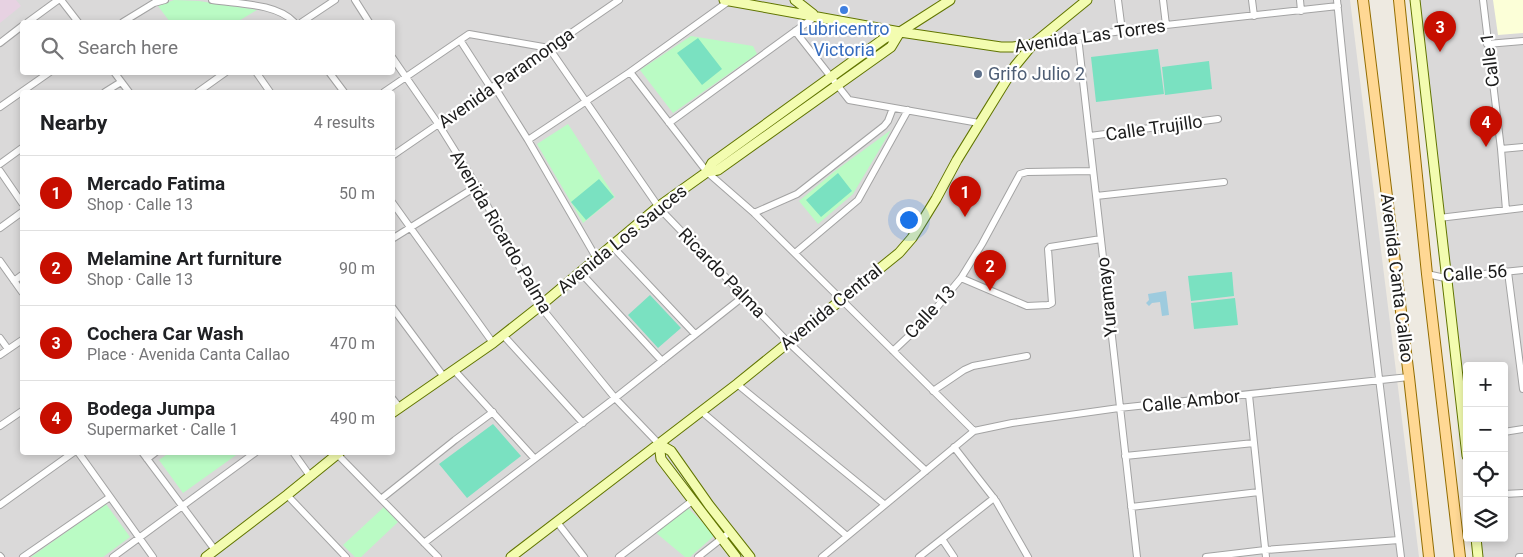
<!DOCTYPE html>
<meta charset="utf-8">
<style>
:root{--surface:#fff;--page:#f2f2f2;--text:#202124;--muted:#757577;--line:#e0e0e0;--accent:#c70e00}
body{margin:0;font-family:Roboto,sans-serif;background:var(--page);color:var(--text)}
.controls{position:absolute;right:15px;bottom:15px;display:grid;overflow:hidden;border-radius:5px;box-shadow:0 2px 8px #0003}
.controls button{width:45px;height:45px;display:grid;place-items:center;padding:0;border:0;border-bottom:1px solid var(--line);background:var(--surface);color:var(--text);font:25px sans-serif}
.you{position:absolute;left:908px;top:219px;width:18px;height:18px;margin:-12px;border:4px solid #fff;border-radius:50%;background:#1a73e8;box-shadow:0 0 0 8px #1a73e833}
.badge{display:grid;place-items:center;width:32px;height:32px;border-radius:50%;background:var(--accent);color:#fff;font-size:16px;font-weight:700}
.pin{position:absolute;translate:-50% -41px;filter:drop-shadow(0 1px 2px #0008)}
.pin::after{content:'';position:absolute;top:26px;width:18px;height:15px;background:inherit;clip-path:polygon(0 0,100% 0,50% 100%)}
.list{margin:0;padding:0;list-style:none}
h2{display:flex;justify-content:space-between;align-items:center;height:65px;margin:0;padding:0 20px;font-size:21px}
h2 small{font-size:16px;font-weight:400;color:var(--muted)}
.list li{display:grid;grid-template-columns:32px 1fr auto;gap:15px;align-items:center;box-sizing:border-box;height:75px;padding:0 20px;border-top:1px solid var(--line)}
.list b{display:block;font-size:19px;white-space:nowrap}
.list p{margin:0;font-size:16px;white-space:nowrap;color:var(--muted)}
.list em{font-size:16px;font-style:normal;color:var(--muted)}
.icon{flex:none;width:28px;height:28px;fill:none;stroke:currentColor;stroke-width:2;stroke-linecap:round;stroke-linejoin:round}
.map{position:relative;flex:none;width:1523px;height:557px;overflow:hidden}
.search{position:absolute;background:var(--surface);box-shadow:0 2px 8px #0003;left:20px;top:20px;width:375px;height:55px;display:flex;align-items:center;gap:12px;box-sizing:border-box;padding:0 18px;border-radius:5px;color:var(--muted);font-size:19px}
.panel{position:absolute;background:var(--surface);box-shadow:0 2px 8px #0003;left:20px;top:90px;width:375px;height:365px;border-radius:5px}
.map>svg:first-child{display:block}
.residential{fill:#dad9d9;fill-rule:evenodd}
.industrial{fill:#e7d2e2}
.education{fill:#fcffd8}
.park{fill:#bafbc4}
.pitch{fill:#7ae1c1}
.water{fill:#9ecbde}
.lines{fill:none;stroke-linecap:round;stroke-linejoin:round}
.street-casing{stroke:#a3a3a3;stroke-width:8}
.secondary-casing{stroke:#617500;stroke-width:11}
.primary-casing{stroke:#936d00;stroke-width:12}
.street{stroke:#fff;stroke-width:6}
.secondary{stroke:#f3fcb0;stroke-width:9}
.primary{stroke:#ffd894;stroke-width:10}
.shop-dot{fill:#3f7fe0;stroke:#fff;stroke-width:2}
.service-dot{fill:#5c6f8a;stroke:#fff;stroke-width:2}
.labels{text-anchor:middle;stroke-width:4.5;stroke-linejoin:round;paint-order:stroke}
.shop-label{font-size:18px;fill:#366cbe;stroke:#fff}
.street-label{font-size:18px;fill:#1c1c1c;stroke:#fff}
.service-label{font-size:18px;fill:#4e5e75;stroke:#fff;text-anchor:start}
</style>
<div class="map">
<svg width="1523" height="557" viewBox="0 0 1523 557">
<rect width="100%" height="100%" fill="#eeeae1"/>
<path class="residential" d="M0,0H1350L1419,557H0ZM22,22H392V72H22ZM22,92H392V452H22Z
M1410,0H1523V557H1475L1472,538H1504V366H1467V490Z"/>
<path class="industrial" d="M0,0H16L21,6L0,23Z"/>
<path class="education" d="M1493,0H1523V33L1498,35Z"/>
<path class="park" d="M174,0L199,1L257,10L237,22H170L158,6Z
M691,36L753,46L757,54L673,113L640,70Z
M568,124L615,197L583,223L537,144Z
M891,130L853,194L818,224L799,201L835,171Z
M170,452H239V453L183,493L159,460Z
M106,504L130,537L103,557H31Z
M384,507L398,522L361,557H355L343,545Z
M688,508L715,535L690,557H685L655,532Z"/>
<path class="pitch" d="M698,38L722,69L702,85L677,53Z
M1158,49L1164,94L1096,102L1091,57Z
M1209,61L1212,89L1165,95L1162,67Z
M838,173L852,191L821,217L806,200Z
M599,179L614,197L586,220L571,202Z
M1232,272L1234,296L1191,301L1188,276Z
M650,295L681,328L658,348L628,315Z
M1235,298L1238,325L1194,329L1191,303Z
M493,424L521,456L467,498L439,464Z"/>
<path class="water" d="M1166,291L1169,315L1162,316L1160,302L1152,303L1149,306L1146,303L1149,300L1148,294Z"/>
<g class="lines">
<g class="street-casing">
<path id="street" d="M61,0L78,22
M212,0C237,4 276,3 294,22
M355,0L369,22
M1118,0L1122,31
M1163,0L1166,25
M1252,0L1254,16
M1300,0L1301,11
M1337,0C1355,186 1378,372 1401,557
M1483,0L1501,149L1506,210
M28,22L58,0
M123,22L154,3L165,0
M302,22L335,0
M795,31L849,100L979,123
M1078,37L1137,557
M460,40L491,88
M0,43L22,26
M1034,43L1166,25L1338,6
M1487,44L1523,41
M392,57L439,125L477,186L540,306L615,398L659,444
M114,72L129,92
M256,72L270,92
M329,72L344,92
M630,72L707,172L754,213L974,431
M494,86L528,140L597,259
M105,92L121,82
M198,92L226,72
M384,92L469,34L549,48L660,209L788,342L926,471
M0,107L50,72
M669,123L816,16
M1090,136L1218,119
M528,140L630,72L729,1
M1501,149L1523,147
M392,156L619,0
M0,164L22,148
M0,171L22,203
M1096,196L1224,182
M392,202L493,343
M754,213L797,194L884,126L888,121L893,108
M1439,218L1523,208
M0,228L22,212
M392,239L477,186
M612,246L695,334
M795,253L858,200L908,110
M0,261L22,292
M1508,272L1523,389
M581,273L662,361
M1427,274L1445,278L1523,270
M961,278L1027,306L1048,305L1052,303L1048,249L1050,247L1101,239
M14,281L22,275
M392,307L444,377
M503,335L583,423
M0,338L8,349
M893,351L928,318L961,278L982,244L1020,174L1027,172L1093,171
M0,355L22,340
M454,370L534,458
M737,384L884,504
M933,391L964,370L973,366L1027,356
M1249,395L1266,557
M392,398L400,408
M701,411L847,536
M0,426L22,411
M1504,432L1523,429
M954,447L996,501L1028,557
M78,452L153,557
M142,452L215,550
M293,452L310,476
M337,454L438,557
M1125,456L1254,443
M147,459L156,452
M1504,494L1523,493
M287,495L346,557
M381,499L455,440L493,412
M0,505L74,452
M1131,507L1259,492
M557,522L584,557
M942,539L954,557
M424,543L615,398L744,296
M0,556L1,557
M23,557L110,497
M113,557L256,452
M619,557L692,501
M698,557L730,532
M822,557L974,431L1012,423L1119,408L1409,377
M919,557L994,498
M1206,557L1265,550L1399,540
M1519,557H1523"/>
</g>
<g class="secondary-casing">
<path id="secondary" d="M724,0L900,32L1001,47H1013L1033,44
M795,0L813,14
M1415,0L1467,456
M707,172L718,170L891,47L900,32
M392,413L493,343L540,306L658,207L707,172L712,163L885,38L900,32L950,0
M659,444L671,451L709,505L750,557
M659,444L661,459L736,557
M1476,538L1478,557
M206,557L287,495L340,452
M511,557L737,384L899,253L912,238L936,199L957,160L1015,66L1033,44L1087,0"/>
</g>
<g class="primary-casing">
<path id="primary" d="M1363,0L1409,377L1429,557
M1399,0L1427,274L1460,557"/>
</g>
<use href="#street" class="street"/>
<use href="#secondary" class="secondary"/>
<use href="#primary" class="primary"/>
</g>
<circle class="shop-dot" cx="844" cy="10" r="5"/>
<circle class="service-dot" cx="978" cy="74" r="5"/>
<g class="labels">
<g class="shop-label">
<text x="844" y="35">Lubricentro<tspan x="844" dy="21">Victoria</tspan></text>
</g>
<g class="street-label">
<text transform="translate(1090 36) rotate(-8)" y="6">Avenida Las Torres</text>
<text transform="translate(1490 60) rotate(-97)" y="6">Calle 1</text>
<text transform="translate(506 78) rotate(-35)" y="6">Avenida Paramonga</text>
<text transform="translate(1154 128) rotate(-8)" y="6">Calle Trujillo</text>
<text transform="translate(501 232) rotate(60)" y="6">Avenida Ricardo Palma</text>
<text transform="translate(622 239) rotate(-39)" y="6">Avenida Los Sauces</text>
<text transform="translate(722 273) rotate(46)" y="6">Ricardo Palma</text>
<text transform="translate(1475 273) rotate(-4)" y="6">Calle 56</text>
<text transform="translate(1397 278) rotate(83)" y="6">Avenida Canta Callao</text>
<text transform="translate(1107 297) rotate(-96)" y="6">Yuramayo</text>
<text transform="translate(831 307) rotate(-39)" y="6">Avenida Central</text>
<text transform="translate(930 312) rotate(-47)" y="6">Calle 13</text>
<text transform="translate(1191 401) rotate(-6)" y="6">Calle Ambor</text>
</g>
<g class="service-label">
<text x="988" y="80">Grifo Julio 2</text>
</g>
</g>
</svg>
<div class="controls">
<button>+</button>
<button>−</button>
<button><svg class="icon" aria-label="locate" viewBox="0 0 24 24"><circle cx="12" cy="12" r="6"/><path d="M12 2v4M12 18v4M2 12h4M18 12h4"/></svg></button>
<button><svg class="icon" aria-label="layers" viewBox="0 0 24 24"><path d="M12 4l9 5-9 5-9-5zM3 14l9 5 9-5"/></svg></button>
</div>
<div class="you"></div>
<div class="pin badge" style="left:965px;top:217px">1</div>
<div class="pin badge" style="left:990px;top:291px">2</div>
<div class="pin badge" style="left:1440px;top:52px">3</div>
<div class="pin badge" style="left:1486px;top:147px">4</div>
<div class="search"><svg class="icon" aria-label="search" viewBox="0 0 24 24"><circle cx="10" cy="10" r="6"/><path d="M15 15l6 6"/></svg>Search here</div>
<section class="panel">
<h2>Nearby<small>4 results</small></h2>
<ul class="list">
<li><span class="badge">1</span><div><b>Mercado Fatima</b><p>Shop · Calle 13</p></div><em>50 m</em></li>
<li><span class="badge">2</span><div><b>Melamine Art furniture</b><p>Shop · Calle 13</p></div><em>90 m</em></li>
<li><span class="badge">3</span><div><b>Cochera Car Wash</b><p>Place · Avenida Canta Callao</p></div><em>470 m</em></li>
<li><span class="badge">4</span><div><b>Bodega Jumpa</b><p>Supermarket · Calle 1</p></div><em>490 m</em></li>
</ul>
</section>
</div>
